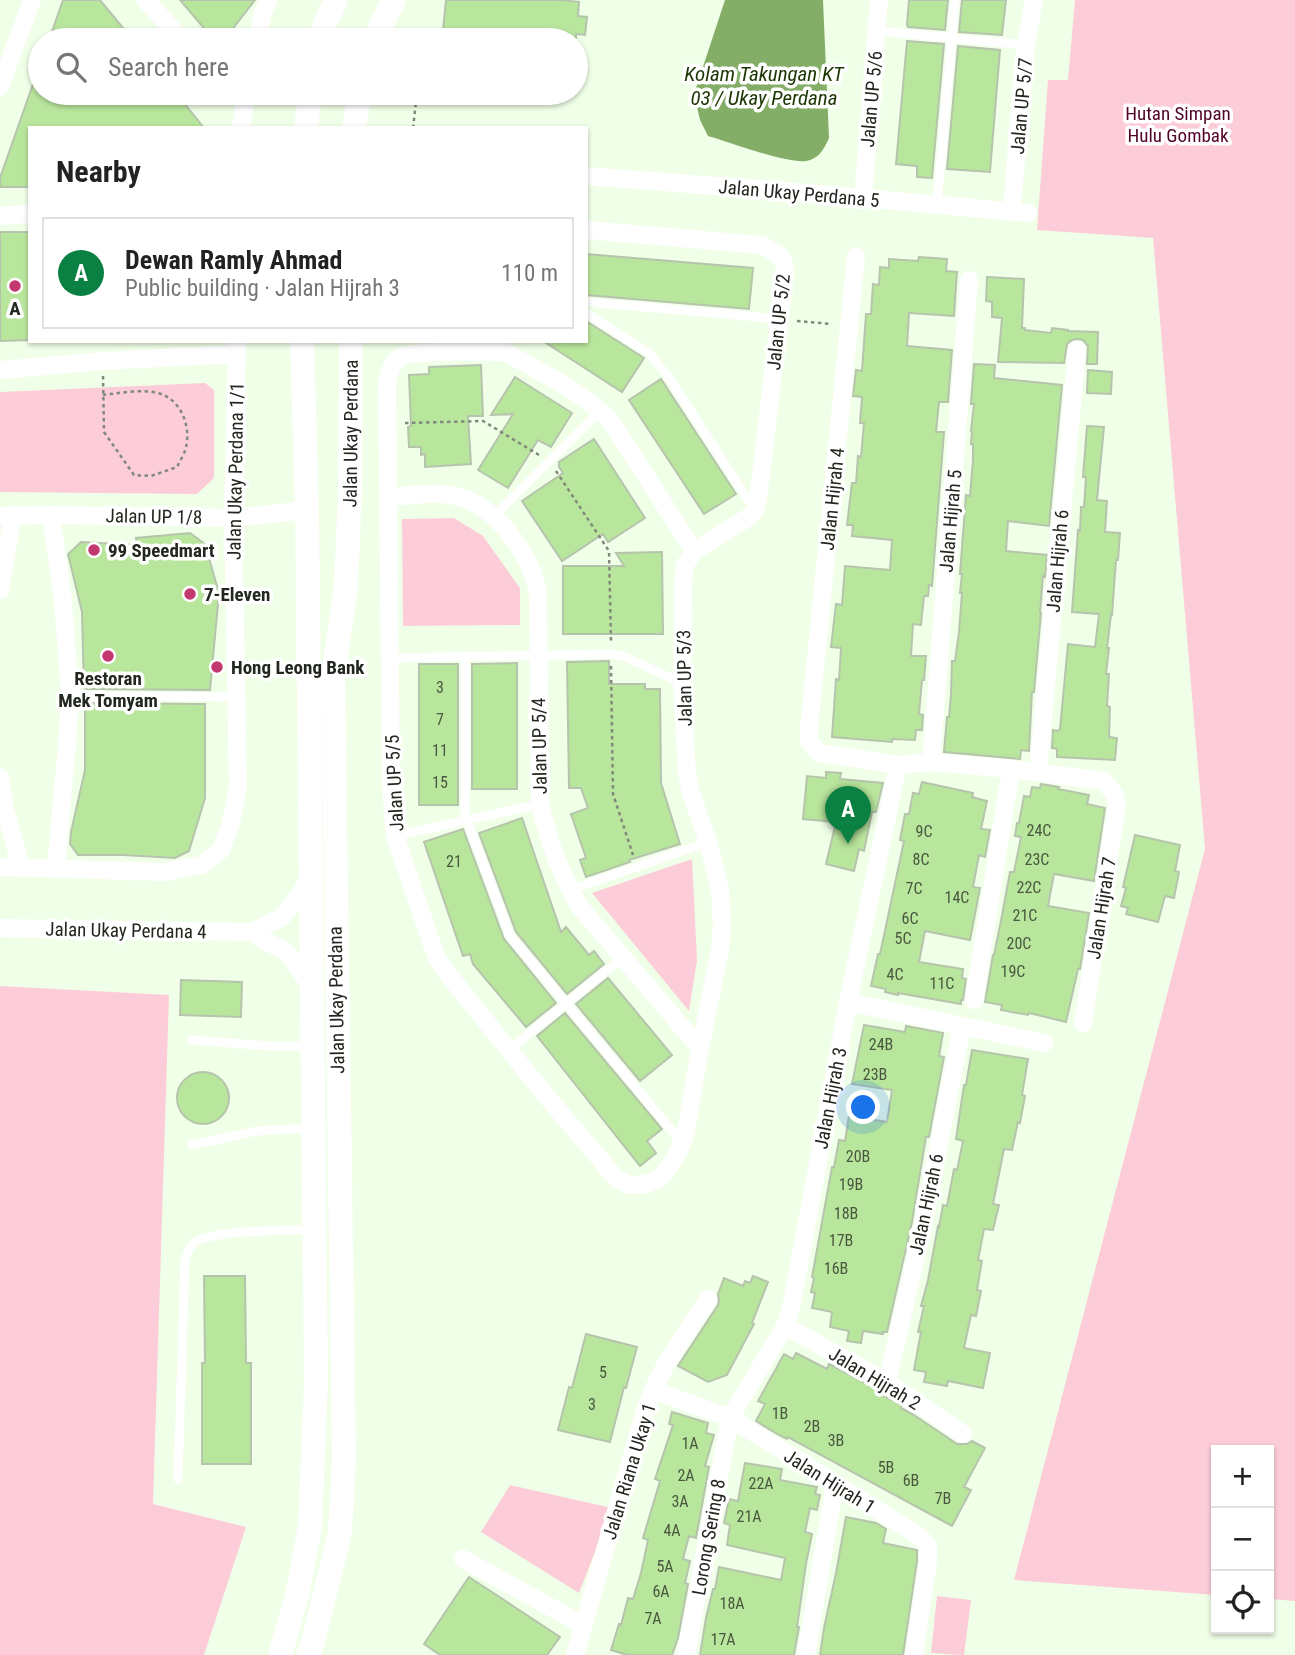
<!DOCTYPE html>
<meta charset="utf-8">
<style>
:root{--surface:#fff;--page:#f6f6f6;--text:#222;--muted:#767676;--line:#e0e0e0;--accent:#0b8043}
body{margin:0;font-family:"Roboto Condensed",sans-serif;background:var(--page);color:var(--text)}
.controls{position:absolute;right:21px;bottom:21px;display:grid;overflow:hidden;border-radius:0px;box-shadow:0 2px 5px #0004}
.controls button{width:63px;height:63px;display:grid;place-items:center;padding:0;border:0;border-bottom:2px solid var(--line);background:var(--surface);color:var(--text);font:35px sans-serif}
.you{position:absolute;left:864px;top:1108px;width:24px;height:24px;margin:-18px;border:5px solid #fff;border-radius:50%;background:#1a73e8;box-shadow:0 0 0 10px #1a73e833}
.badge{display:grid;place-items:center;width:46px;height:46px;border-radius:50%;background:var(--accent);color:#fff;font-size:23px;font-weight:700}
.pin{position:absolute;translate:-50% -58px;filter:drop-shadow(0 2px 4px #0008)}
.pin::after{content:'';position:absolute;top:37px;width:24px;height:21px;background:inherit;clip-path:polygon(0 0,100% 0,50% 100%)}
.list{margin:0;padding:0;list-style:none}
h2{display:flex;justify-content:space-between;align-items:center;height:91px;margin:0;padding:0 28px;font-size:30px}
h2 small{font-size:23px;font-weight:400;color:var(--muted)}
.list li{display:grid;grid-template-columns:46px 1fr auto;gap:21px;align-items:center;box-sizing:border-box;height:112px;margin:0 14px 14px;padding:0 14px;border:2px solid var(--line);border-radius:0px}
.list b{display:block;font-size:26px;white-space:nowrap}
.list p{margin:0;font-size:23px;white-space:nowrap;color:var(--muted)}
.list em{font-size:23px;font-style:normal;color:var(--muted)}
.icon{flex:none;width:38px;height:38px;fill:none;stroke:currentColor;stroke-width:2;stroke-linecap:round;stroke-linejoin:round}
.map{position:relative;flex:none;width:1295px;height:1655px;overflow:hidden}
.search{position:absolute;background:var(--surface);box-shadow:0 2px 5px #0004;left:28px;top:28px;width:560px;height:77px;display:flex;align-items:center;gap:18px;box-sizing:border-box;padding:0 24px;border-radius:38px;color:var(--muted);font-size:26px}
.panel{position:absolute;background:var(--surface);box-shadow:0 2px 5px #0004;left:28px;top:126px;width:560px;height:217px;border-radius:0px}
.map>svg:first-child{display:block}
.green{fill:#fccdd9}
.water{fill:#84ae68}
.building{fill:#b9e69d;stroke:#b6c4ad;stroke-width:2}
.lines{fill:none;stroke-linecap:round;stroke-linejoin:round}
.path{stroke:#80897a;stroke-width:2.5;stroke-dasharray:3.5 3.5;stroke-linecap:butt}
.lane{stroke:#fff;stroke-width:9}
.street{stroke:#fff;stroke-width:18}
.secondary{stroke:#fff;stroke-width:24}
.poi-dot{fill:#c3386f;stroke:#fff;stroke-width:2.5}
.labels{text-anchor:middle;stroke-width:7;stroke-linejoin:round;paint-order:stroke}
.number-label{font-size:16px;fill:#48573e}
.street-label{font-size:19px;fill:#22271f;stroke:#fff}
.park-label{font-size:19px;fill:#510428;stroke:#fff}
.poi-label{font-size:19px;font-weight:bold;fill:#22271f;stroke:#fff;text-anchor:start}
.water-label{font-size:21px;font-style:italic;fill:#1b3603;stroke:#fff}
</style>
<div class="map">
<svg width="1295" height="1655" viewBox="0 0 1295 1655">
<rect width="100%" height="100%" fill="#f0ffe7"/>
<path class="green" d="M1075,0H1295V1601L1269,1599V1450H1216V1595L1014,1580L1205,849L1153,238L1037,230L1048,80H1068Z
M205,383L214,390V478L197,494L0,492V392Z
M454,518L483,536L520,588V625L403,626L402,519Z
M692,859L697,960L689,1011L592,893Z
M0,986L169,995L153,1504L246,1527L204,1655H0Z
M510,1485L612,1508L579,1593L481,1532Z
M937,1596L971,1600L964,1655L931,1653Z"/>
<path class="water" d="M725,0H823L829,138C824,149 819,159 806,161C788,164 729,142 708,136L700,120L694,94Z"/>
<path class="building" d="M63,0H100L133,40H49Z
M180,0H255L224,40H214Z
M446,0H562L579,2L578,16L587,17L585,35L576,34V40H442Z
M909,0H948L945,30L908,27L907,25Z
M962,0H1006L1002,35L959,32Z
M907,41L944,44L932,178L917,177V166L896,164Z
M958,46L1000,50L990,172L947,169Z
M38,70H40V93H176L204,128H30V187H0V178Z
M0,232H30V340L0,341Z
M586,254L753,268L749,309L586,295Z
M919,257L947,259L946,271L957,272L954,316L909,313L907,346L952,350L948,402H939L936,432H944L932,586L929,585L928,596H924L921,625L913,624L911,656H926L924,680H922L919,714L923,715L922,730H916L915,740L892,739V742L832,737L836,679L839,680L841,648L831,647L836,604L842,605L845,566L890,570L892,540L852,536L853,525H847L852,483H856L858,456L861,457L864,423H860L862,397L853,396L856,370L862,371L866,314H871L873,284L879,285L880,267L889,268V259L918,261Z
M987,277L1024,279L1022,328H1025V330L1051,333L1052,328L1068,330V331L1098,332L1097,364H1087L1088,346L1083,340L1077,339L1072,340L1067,344L1064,363L998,362L1002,318L992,317V302L986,301Z
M586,321L644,358L622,392L543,341H586Z
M974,364L995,365L994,378L1062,385L1049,526L1008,521L1006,551L1047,555L1045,577L1043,576L1040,612L1041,613L1034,692H1032L1029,751L1021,750L1020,759L944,752L947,717H949L951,695L952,661H955L959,632L962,593H960L962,574H960L966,495L970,496L973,460V444H971L972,432L971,431L974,404H971Z
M481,365L483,416H468L471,464L425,467V454L421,455V447H409L408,427L411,426L409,375L429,374V367Z
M1088,370L1112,372L1111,394L1087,393Z
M515,377L572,413L551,447L538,440L508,488L478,470L513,414L491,415Z
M661,379L736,494L704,514L629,400Z
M1087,426L1104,427L1097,500L1107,501L1105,532L1120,533L1118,560H1116L1112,615H1111L1107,648H1109L1106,674H1109L1107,706L1110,707L1109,737L1117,738L1115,760L1057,757V749L1052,748L1053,730L1058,731L1060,729L1068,644L1095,647L1099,614L1072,612L1078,530L1080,531L1081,507H1084L1086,477H1083Z
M594,439L645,518L608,542L603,534L562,561L522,501L563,473L559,467V462Z
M190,533L205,544L219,593L210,690L84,689L82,612L68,554L81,542L137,545L136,538Z
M662,552L663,634H563V566H624L616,553Z
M609,661V684H645V689H660L661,783L680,844L629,860L630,862L586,877L580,860L586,858L571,814L588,808L581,788H569L567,662Z
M517,663V789H472V664Z
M419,664H458V805H419Z
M85,703L205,704V798L189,851L175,858L123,855H78L70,844L71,832L85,770Z
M826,772L841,773L840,779L883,783L876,812H872L864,851L859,849L854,871L826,864L836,822L803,819L807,776L826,778Z
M922,782L973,793L972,797L987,801L981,829L990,830L985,857L979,855L973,887L980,888L970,940L925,931L919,962L963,969L962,978L966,979L963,1000H961V1004L898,993V995L885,992L886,989L871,986L878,954H880L904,841L900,840L905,814H909L913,793L919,794Z
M1041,784L1059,787L1058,789L1089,795L1087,804L1105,808L1094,881L1054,874L1048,906L1089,913L1080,969H1078L1066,1022L1029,1013L1028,1015L1001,1010L1002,1005L985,1002L993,955H994L1000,926L1010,872H1014L1021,837L1015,836L1017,823H1019L1024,796L1030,797L1032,787L1040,788Z
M522,818L561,932L566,927L589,955L594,951L604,964L567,994L516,932L479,833Z
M463,829L504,939L556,1003L526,1027L473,964L470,954L463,956L424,842Z
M1135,835L1180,845L1175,871L1179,872L1174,898L1165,896L1158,922L1126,914L1128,908L1121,906L1126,888L1123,887Z
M608,978L672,1055L640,1081L576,1004Z
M181,980L242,982L241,1017L180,1015Z
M565,1013L662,1129L647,1141L656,1153L640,1166L537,1036Z
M864,1025L905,1032L906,1026L943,1033L939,1056L944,1057L929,1137H926L912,1222L887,1332H883V1334L863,1331L861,1343L847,1341L849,1331L830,1327L832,1312L812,1308L815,1293L811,1292L814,1278L812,1277L832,1167H834L839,1140L845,1141L849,1116L887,1122L892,1090L852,1084Z
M972,1050L1028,1059L1022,1095L1025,1096L1020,1123L1018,1122L1012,1150L1004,1149L993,1204L999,1205L993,1230L984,1229L978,1260L982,1261L977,1290L981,1291L976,1316L971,1315L964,1348L990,1353L983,1388L948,1381L947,1386L924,1382L926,1372L914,1370L921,1332H918L924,1306H921L928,1280L938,1226L939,1227L943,1205L947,1206L954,1169L957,1170L963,1141L956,1139L964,1085H966Z
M177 1098a26 26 0 1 1 52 0a26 26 0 1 1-52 0Z
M204,1276H245L246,1363H251V1464H202V1363H205Z
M753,1276L768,1282L752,1323L754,1324L727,1375L708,1382L678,1366L718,1305L719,1300L718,1294L724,1278L743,1286L745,1281L750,1283Z
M586,1334L637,1347L626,1388L624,1387L610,1442L558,1430L569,1387L572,1388Z
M796,1353L827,1369L829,1364L837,1368L878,1390L877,1392L896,1402L902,1406L901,1408L914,1415L957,1444H967L972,1441L985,1448L964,1487L971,1490L952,1526L788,1437L787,1439L777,1434L756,1421L765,1404L758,1401L784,1354L793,1359Z
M672,1412L708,1423L706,1433L714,1435L705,1466L709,1467L696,1538L689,1536L683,1559L690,1561L685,1583L688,1584L678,1638L672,1655H627L611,1650L619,1624L621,1625L628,1598L633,1599L641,1573L648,1540L643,1538L660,1481L655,1479L673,1425L669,1424Z
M745,1463L782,1469L780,1480L817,1487L815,1494L820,1495L817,1510L810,1508L805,1532L812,1534L806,1564L797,1627H799L794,1655H700L706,1618L713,1589H715L719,1567L781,1580L785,1558L727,1545L730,1525L724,1523L729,1499L738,1501Z
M846,1517L876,1523L886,1529L883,1543L917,1550V1561L903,1655H820L824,1628L836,1573Z
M469,1577L560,1637L547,1655H440L424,1644Z"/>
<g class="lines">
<path class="path" d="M413,128L417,93
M797,321L832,324
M103,376L104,432L134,475L151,476L177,467C180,461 185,453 186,447C191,426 181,399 158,393C144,389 118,393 103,395
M405,423L483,421L539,455
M556,471L609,551L611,641
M611,666L613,794L633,855"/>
<path class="lane" d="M877,31L1026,45
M937,205L955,0
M586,302L780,319
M586,313L649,353L667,375L755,510
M494,516L600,411
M465,656V820
M390,658L611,654L623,656L682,683
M70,696L236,697
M467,820L510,936L682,1143
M395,836L540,804
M570,890L708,842
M191,1040L270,1046H311
M509,1050L622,958
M191,1145L257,1131L312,1128
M178,1479L185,1259C187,1255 189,1247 193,1244C209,1229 288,1231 313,1229"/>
<path class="street" d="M145,0L183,40
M257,40L263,13L268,0
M0,87L32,0
M241,128L246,93
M586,176L808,193L1028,213
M863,198L879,0
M1012,212L1022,81L1026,45L1034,0
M0,216L30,214
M586,230L762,245L779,255L784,263L785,273L758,500L755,510L749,517L694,551
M856,256L809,728V742L820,753L898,765L931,762L1011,769L1104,781L1114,794L1117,805L1083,1023
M505,352C541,372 580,391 610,420L694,551L685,565L683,584L682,683L687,773L690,790L708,842L720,891L722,925L720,949L700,1048L686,1132L678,1153L668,1168L659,1179L646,1184L629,1185L616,1178L542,1091L447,973L438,960L432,945L395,836L393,816L391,778L387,383C389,374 391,364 399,358C412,349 485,352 505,352Z
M0,370L103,361L237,354
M389,497C411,496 437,490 459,497C498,508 532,556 538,594L540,804C548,839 561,876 580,907L700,1048
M51,515L63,600L70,696L67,745L56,868
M0,516L51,515L233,518L307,510
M0,590L13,515
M931,762L969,280
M1038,772L1077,350
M0,777L5,809L21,868
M0,867L164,872L202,865L221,850L231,823L238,786L233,518L237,341
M0,928L252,932L282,917L299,896L309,878
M252,932L268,943L282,949L290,956L312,988
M974,1000L1011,769
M848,1002L1044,1043
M785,1326L887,1382L963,1434
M887,1382L922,1231L962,1026
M653,1390L730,1418L919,1536L928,1546V1562L914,1655
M463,1559L583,1625
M575,1655L644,1414L653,1390L667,1362L708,1299
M686,1655L730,1418L785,1326L791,1308L848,1002L898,765
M806,1655L835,1484"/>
<g class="secondary">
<path d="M320,40L325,23L336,0"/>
<path d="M374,40L394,0"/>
<path d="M306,128L310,93"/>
<path d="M354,128L359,93"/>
<path d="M280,1655L297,1596L310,1526L316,1383L307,510L302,341"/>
<path id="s1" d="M308,1655L313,1642L340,1533L344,1459L333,677L346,586L350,489L351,341"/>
</g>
</g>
<g class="poi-dot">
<circle cx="15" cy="286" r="7"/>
<circle cx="94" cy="550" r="7"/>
<circle cx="190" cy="594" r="7"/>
<circle cx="108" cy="656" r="7"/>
<circle cx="217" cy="667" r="7"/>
</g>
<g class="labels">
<g class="number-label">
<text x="440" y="693">3</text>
<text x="440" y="725">7</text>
<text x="440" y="756">11</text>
<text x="440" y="788">15</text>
<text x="1039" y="836">24C</text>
<text x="924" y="837">9C</text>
<text x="921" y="865">8C</text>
<text x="1037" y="865">23C</text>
<text x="454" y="867">21</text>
<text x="1029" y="893">22C</text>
<text x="914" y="894">7C</text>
<text x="957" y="903">14C</text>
<text x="1025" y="921">21C</text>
<text x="910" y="924">6C</text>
<text x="903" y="944">5C</text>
<text x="1019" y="949">20C</text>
<text x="1013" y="977">19C</text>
<text x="895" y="980">4C</text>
<text x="942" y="989">11C</text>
<text x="881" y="1050">24B</text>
<text x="875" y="1080">23B</text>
<text x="858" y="1162">20B</text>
<text x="851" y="1190">19B</text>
<text x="846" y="1219">18B</text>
<text x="841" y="1246">17B</text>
<text x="836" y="1274">16B</text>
<text x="603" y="1378">5</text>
<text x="592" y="1410">3</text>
<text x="780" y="1419">1B</text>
<text x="812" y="1432">2B</text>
<text x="836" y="1446">3B</text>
<text x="690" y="1449">1A</text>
<text x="886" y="1473">5B</text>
<text x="686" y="1481">2A</text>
<text x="911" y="1486">6B</text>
<text x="761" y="1489">22A</text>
<text x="943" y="1504">7B</text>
<text x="680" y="1507">3A</text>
<text x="749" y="1522">21A</text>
<text x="672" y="1536">4A</text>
<text x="665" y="1572">5A</text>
<text x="661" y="1597">6A</text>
<text x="732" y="1609">18A</text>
<text x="653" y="1624">7A</text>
<text x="723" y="1645">17A</text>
</g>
<g class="street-label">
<text transform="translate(871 99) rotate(-85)" y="7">Jalan UP 5/6</text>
<text transform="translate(1021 106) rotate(-85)" y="7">Jalan UP 5/7</text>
<text transform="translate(799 193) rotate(5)" y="7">Jalan Ukay Perdana 5</text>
<text transform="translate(778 322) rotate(-84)" y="7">Jalan UP 5/2</text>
<text dy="7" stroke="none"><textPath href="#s1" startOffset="1227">Jalan Ukay Perdana</textPath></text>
<text transform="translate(235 471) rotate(-89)" y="7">Jalan Ukay Perdana 1/1</text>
<text transform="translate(832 499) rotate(-84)" y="7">Jalan Hijrah 4</text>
<text transform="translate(154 516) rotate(1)" y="7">Jalan UP 1/8</text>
<text transform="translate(950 521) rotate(-85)" y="7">Jalan Hijrah 5</text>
<text transform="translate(1057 561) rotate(-85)" y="7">Jalan Hijrah 6</text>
<text transform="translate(684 678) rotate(-91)" y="7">Jalan UP 5/3</text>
<text transform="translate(539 746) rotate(-91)" y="7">Jalan UP 5/4</text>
<text transform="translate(394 783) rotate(-93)" y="7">Jalan UP 5/5</text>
<text transform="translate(1101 908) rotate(-81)" y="7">Jalan Hijrah 7</text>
<text transform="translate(126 930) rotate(1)" y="7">Jalan Ukay Perdana 4</text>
<text transform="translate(336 1000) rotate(-91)" y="7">Jalan Ukay Perdana</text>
<text transform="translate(830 1098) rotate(-79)" y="7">Jalan Hijrah 3</text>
<text transform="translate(926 1204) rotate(-78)" y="7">Jalan Hijrah 6</text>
<text transform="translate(875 1378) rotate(31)" y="7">Jalan Hijrah 2</text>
<text transform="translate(629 1471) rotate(-73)" y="7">Jalan Riana Ukay 1</text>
<text transform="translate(830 1481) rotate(32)" y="7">Jalan Hijrah 1</text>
<text transform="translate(708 1537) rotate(-80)" y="7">Lorong Sering 8</text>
</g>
<g class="park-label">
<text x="1178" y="120">Hutan Simpan<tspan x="1178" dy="22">Hulu Gombak</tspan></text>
</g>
<g class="poi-label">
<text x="15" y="315" text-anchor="middle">A</text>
<text x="108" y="557">99 Speedmart</text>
<text x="204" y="601">7-Eleven</text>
<text x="231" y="674">Hong Leong Bank</text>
<text x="108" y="685" text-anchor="middle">Restoran<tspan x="108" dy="22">Mek Tomyam</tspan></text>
</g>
<g class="water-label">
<text x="764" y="81">Kolam Takungan KT<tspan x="764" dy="24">03 / Ukay Perdana</tspan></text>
</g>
</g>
</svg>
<div class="controls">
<button>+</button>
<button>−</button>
<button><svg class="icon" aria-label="locate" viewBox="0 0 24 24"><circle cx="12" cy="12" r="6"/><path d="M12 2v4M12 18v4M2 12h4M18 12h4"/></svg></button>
</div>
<div class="you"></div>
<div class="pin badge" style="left:848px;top:844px">A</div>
<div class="search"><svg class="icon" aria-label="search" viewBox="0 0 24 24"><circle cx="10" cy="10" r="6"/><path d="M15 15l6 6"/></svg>Search here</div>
<section class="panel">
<h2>Nearby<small></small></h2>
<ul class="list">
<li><span class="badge">A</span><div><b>Dewan Ramly Ahmad</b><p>Public building · Jalan Hijrah 3</p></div><em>110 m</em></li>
</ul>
</section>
</div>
